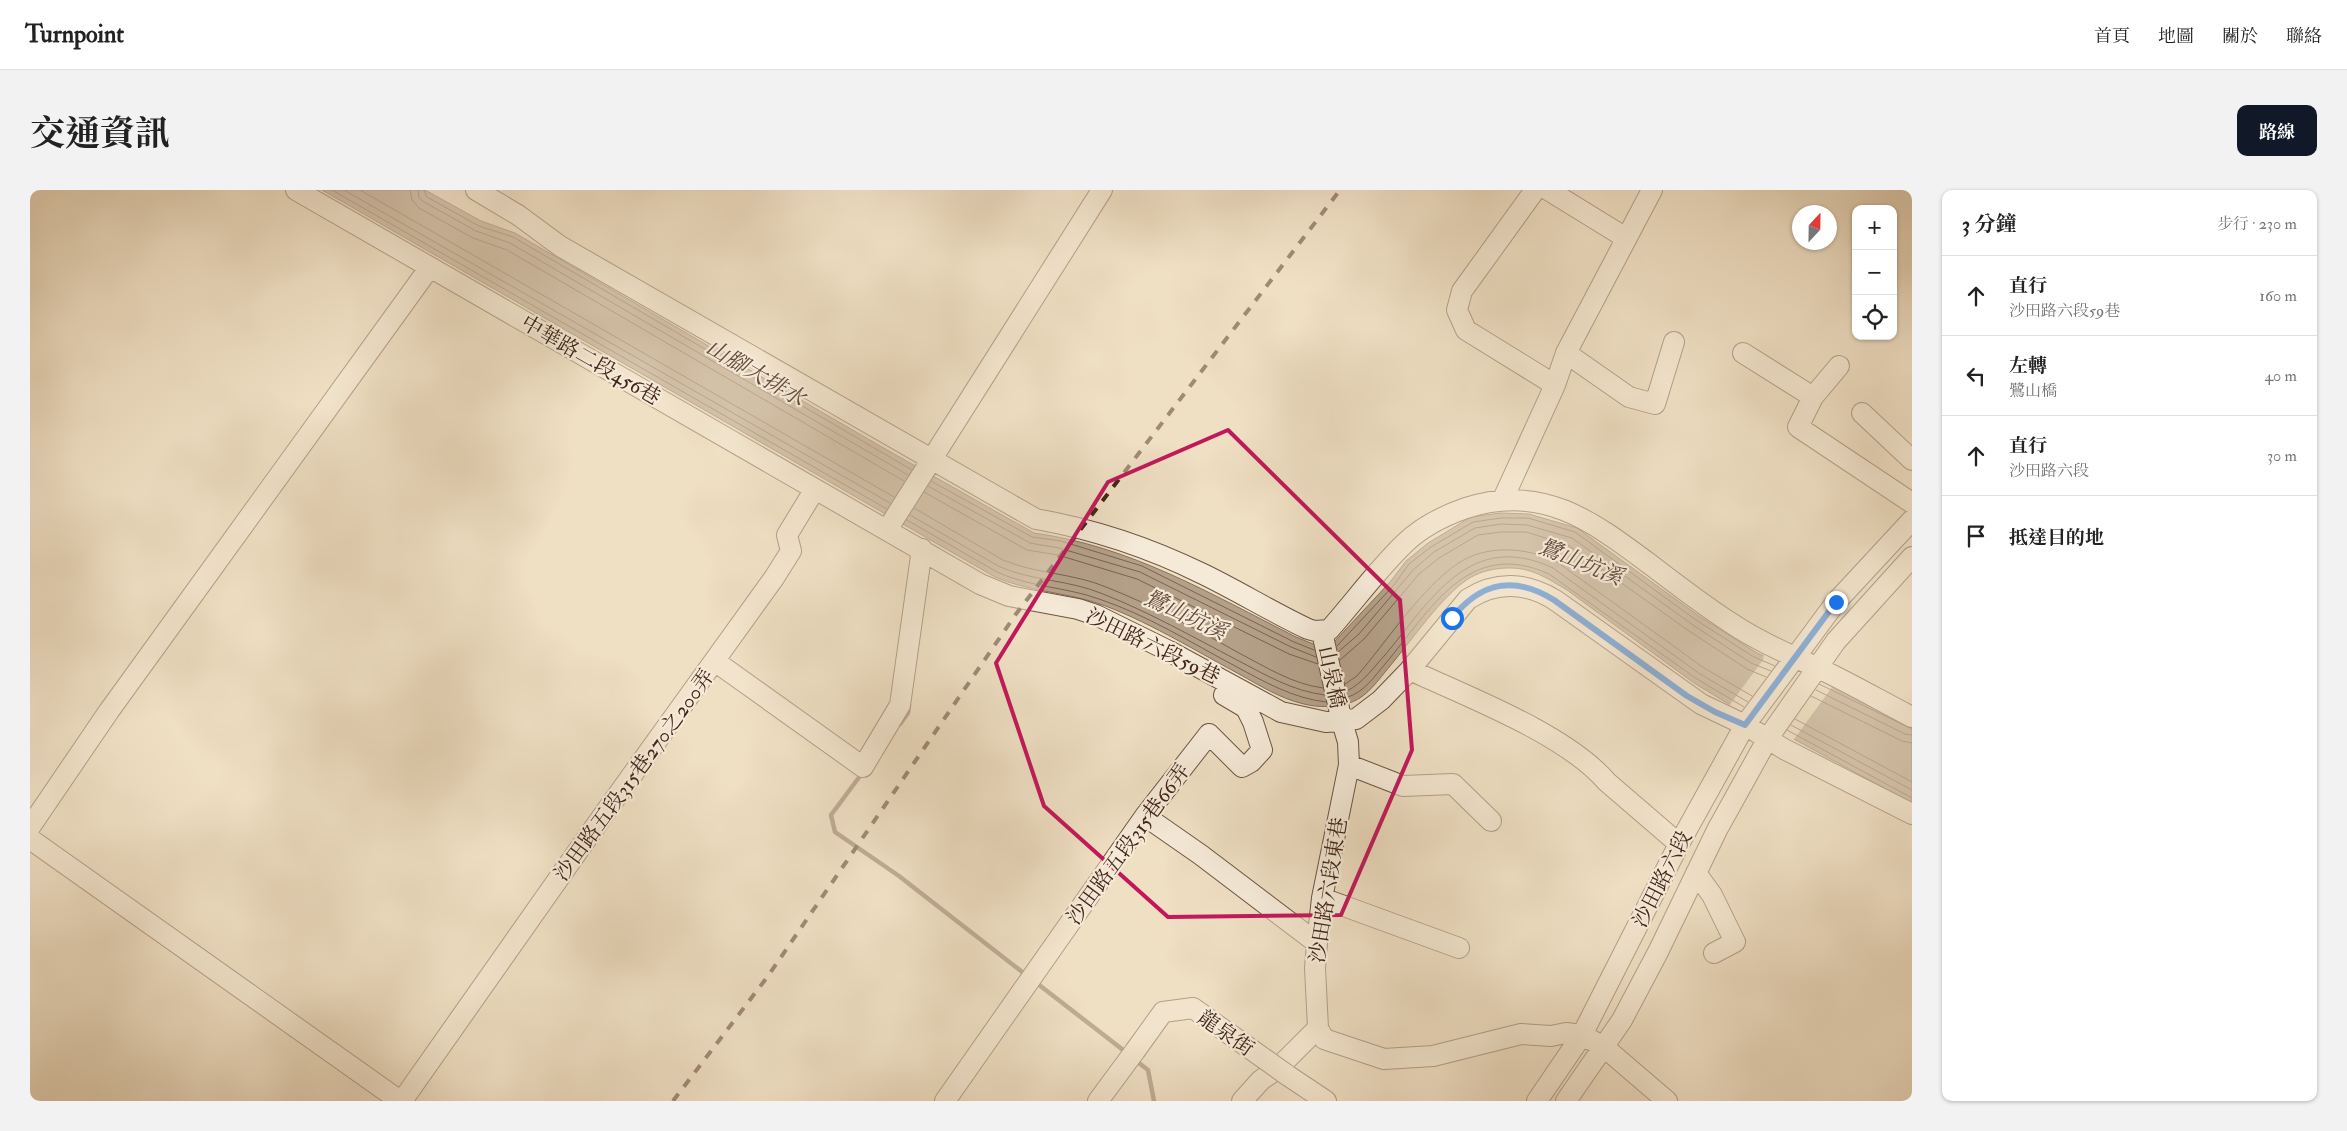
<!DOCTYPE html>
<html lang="zh-TW">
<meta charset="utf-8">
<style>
:root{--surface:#fff;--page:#f2f2f2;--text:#222;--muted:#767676;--line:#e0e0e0;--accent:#111827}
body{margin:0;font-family:"IM FELL Double Pica","Noto Serif TC",serif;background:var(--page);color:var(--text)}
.controls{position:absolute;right:15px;top:15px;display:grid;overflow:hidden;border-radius:10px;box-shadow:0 1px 4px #0004}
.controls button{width:45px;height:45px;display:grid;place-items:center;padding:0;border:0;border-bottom:1px solid var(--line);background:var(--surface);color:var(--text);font:25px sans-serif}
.compass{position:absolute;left:1762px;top:15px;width:45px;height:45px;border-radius:50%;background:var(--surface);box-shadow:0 1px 4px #0004;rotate:22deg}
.stop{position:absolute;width:15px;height:15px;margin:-11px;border:4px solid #1a73e8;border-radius:50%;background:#fff}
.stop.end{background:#1a73e8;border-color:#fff;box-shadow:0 1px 5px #0008}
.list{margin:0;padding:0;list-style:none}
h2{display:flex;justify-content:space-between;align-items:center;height:65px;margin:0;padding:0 20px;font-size:21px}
h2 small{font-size:16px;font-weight:400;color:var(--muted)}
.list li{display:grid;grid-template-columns:32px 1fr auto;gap:15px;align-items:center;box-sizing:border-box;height:80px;padding:0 20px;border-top:1px solid var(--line)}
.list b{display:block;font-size:19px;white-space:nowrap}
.list p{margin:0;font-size:16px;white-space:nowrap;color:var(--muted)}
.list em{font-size:16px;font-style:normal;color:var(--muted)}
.icon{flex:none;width:28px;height:28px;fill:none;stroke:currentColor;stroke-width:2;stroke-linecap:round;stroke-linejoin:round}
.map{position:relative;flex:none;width:1882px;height:911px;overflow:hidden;border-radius:10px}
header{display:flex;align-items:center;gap:30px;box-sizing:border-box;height:70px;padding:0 25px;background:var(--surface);border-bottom:1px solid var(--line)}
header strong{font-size:24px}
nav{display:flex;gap:28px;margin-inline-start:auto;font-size:18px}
.intro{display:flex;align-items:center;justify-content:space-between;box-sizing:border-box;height:120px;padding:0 30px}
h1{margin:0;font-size:35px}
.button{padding:12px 22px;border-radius:10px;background:var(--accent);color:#fff;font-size:18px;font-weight:700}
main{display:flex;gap:30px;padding:0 30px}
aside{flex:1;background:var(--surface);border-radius:10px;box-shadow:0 1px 4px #0004}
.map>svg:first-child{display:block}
.water{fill:#b4a089;stroke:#866f5b}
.pier{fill:#efdfc3}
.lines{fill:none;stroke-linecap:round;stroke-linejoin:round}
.shore{stroke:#7a6250;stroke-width:1}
.stream{stroke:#866f5b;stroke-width:4.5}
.minor-casing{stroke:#6c5442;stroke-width:22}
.minor{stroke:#f5ead8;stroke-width:20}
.rail{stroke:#412517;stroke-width:4;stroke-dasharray:9 9;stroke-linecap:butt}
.minor-bridge-casing{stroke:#6c5442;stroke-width:22;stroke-linecap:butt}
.minor-bridge{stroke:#f5ead8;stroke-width:20}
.route{stroke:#1a73e8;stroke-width:6}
.marked{fill:none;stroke:#c2185b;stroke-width:4;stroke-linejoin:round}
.labels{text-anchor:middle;stroke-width:4.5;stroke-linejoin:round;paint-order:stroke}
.street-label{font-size:21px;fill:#412517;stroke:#f5ead8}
.water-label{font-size:22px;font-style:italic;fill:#644a39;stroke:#f5ead8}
</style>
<header>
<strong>Turnpoint</strong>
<nav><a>首頁</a><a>地圖</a><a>關於</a><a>聯絡</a></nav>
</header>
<div class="intro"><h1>交通資訊</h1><a class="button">路線</a></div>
<main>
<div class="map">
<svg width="1882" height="911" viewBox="0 0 1882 911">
<rect width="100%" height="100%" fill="#efdfc3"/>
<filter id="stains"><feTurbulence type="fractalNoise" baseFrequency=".004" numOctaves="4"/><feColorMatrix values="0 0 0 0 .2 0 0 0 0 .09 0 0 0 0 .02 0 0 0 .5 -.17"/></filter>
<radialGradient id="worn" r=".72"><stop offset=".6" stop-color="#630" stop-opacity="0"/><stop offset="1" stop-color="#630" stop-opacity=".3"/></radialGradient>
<path class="water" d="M292,0H395L451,31L485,43L850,256L1004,343C1100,356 1181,404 1266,447L1288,456L1304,452L1360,392L1376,371L1398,353L1441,327L1470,323L1499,324L1547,338L1669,426L1727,463L1811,498L1882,535V613L1697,513L1664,493L1537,400C1525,393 1513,385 1500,381C1481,375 1455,378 1438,389C1411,407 1382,450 1360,476C1349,489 1338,506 1322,512C1307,517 1289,518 1274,514C1251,509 1229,495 1209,484C1166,461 1112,428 1067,413C1033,402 997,401 965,387Z"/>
<path class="pier" d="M1734,463L1805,493L1762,552L1698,517L1733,470Z"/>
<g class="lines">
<path class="shore" d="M302,0L857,319
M314,0L860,313
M330,0L864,307
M380,0L382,10L389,18L443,48L477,60L874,291
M388,0L389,8L394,12L446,41L480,53L878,285
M394,0L397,7L449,36L483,47L882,280
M901,291L1002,347L1031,351L1112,376L1264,452L1284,460
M898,296L1000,353L1029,358L1110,382L1261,457L1286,467
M894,302L997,360L1028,365L1107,389L1259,464L1288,474
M884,318L973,370C1006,384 1043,383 1076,397C1122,415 1166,439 1209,463C1236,477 1262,494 1293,498
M880,325L970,377C1003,391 1040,390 1073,404C1119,422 1163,447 1207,470C1236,485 1262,501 1295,505
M877,330L967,382C999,397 1036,397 1069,409C1117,425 1162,453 1205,476C1235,492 1262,508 1296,512
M1307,456L1364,395L1379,374L1401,357L1443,332L1471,328H1498L1545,342L1666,430L1724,467L1745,476
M1308,462L1329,444L1384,379L1404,362L1445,338L1471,334L1497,335L1542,348L1663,435L1721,473L1741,481
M1310,470L1334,449L1389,384L1409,368L1448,345L1471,342H1496L1538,355L1659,441L1717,479L1736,487
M1315,494L1327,486C1356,452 1392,398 1427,374C1456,354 1497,357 1527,372L1674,478L1722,506
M1789,494L1882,539
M1786,500L1875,544L1882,545
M1317,501C1333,493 1343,478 1355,465C1401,410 1440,339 1523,378L1670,484L1718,512
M1781,506L1872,551L1882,553
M1318,507C1334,502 1344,487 1355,474C1400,421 1438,347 1519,384L1667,489L1714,517
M1765,529L1882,592
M1761,535L1882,600
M1757,540L1882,608"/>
<path class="stream" d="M870,534L878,523L879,515
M833,582L801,625L805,642L869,686L996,785
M1004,791L1097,863
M1105,870L1118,880L1124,911"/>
<g class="minor-casing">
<path id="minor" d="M266,0L950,394L979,406L1048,419L1066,425L1139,461L1251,522L1296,532L1326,529L1351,510L1378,482L1438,409C1466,391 1496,392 1525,410L1671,514L1715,535L1754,559L1882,624
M446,0L488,25L530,56L997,324L1006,329C1063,339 1120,358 1173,384C1208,401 1242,422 1278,439L1285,441L1299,440C1324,412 1347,380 1374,354C1390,338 1413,326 1436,318C1512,293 1562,331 1621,375C1647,395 1673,415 1701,433C1728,451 1758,464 1788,478C1820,493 1851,511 1882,527
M1505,0L1432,101L1427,120L1436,140L1525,195
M1518,0L1596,48
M1536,163L1599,207L1625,214L1644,152
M1713,163L1783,207
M1809,176L1783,207L1768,237L1882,313
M1832,223L1882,270
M1473,309L1525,195L1536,163L1622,0
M857,340L1072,0
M1292,442L1312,532L1318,552L1319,575L1292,708L1287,753L1285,778L1288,838L1294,849L1354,869L1403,866L1491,844L1521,846L1536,843L1552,845L1574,857L1637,911
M686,472L833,577L870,515L892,359
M1380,480C1438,507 1536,544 1577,592L1649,654
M1319,575L1373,596L1423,594L1461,631
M1115,626L1171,665L1287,753
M0,637L79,521L400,77
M0,649L370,911
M1666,683L1682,705L1705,752L1684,763
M1292,708L1429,758
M1257,885L1296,911
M372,911L574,624L744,388L761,361L757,345L785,299
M915,911L1115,626L1179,544L1212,577L1221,572L1232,560L1223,532L1216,518L1194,505
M1068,911L1105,861
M1212,911L1231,890L1247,879L1288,838
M1507,911L1552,845L1649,654L1715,535L1806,412L1882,330
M1536,911L1592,830L1628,762L1687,640L1738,548L1806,451L1882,367"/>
</g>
<use href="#minor" class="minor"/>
<path class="rail" d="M643,911L738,786L986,424L1310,0"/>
<g class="minor-bridge-casing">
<path id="minor-bridge" d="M1105,861L1133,822L1163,818L1257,885"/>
</g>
<use href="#minor-bridge" class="minor-bridge"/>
</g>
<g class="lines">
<path class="route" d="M1422,428C1451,392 1484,385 1524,410L1657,506L1685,522L1715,535L1806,412"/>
</g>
<path d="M0 0H1882V911H0ZM1198,240L1370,410L1382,560L1311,725L1138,727L1014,616L966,473L1078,292Z" fill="#efdfc3" fill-opacity=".55" fill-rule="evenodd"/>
<path class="marked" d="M1198,240L1370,410L1382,560L1311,725L1138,727L1014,616L966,473L1078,292Z"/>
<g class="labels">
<g class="street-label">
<text transform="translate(561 170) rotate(30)" y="7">中華路二段456巷</text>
<text transform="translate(1123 456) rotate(26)" y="7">沙田路六段59巷</text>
<text transform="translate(1302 487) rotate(78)" y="7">山泉橋</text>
<text transform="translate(604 585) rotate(-54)" y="7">沙田路五段315巷270之200弄</text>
<text transform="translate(1098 654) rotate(-54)" y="7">沙田路五段315巷66弄</text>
<text transform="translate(1632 689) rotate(-63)" y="7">沙田路六段</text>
<text transform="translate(1298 700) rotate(-81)" y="7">沙田路六段東巷</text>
<text transform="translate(1196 843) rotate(35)" y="7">龍泉街</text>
</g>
<g class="water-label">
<text transform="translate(726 182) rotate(30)" y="8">山腳大排水</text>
<text transform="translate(1551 371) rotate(22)" y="8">鷺山坑溪</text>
<text transform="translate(1156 424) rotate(25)" y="8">鷺山坑溪</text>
</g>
</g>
<rect width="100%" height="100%" filter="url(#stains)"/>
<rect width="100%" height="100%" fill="url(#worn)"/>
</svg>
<div class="controls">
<button>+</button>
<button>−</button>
<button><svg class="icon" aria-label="locate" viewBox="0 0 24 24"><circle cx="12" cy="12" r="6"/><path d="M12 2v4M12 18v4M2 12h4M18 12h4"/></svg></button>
</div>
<svg class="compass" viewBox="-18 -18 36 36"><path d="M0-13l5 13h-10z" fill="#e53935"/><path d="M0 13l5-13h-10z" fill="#767676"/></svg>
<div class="stop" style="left:1422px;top:428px"></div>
<div class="stop end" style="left:1806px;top:412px"></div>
</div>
<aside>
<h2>3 分鐘<small>步行 · 230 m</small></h2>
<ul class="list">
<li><svg class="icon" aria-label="ahead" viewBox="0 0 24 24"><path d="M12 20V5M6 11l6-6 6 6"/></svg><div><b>直行</b><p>沙田路六段59巷</p></div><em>160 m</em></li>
<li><svg class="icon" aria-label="left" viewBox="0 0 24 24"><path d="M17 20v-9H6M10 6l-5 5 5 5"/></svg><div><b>左轉</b><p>鷺山橋</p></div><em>40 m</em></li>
<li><svg class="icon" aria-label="ahead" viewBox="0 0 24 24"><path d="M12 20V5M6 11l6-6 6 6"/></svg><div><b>直行</b><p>沙田路六段</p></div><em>30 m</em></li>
<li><svg class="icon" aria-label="arrive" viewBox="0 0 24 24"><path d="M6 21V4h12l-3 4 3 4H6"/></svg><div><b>抵達目的地</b></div></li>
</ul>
</aside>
</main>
